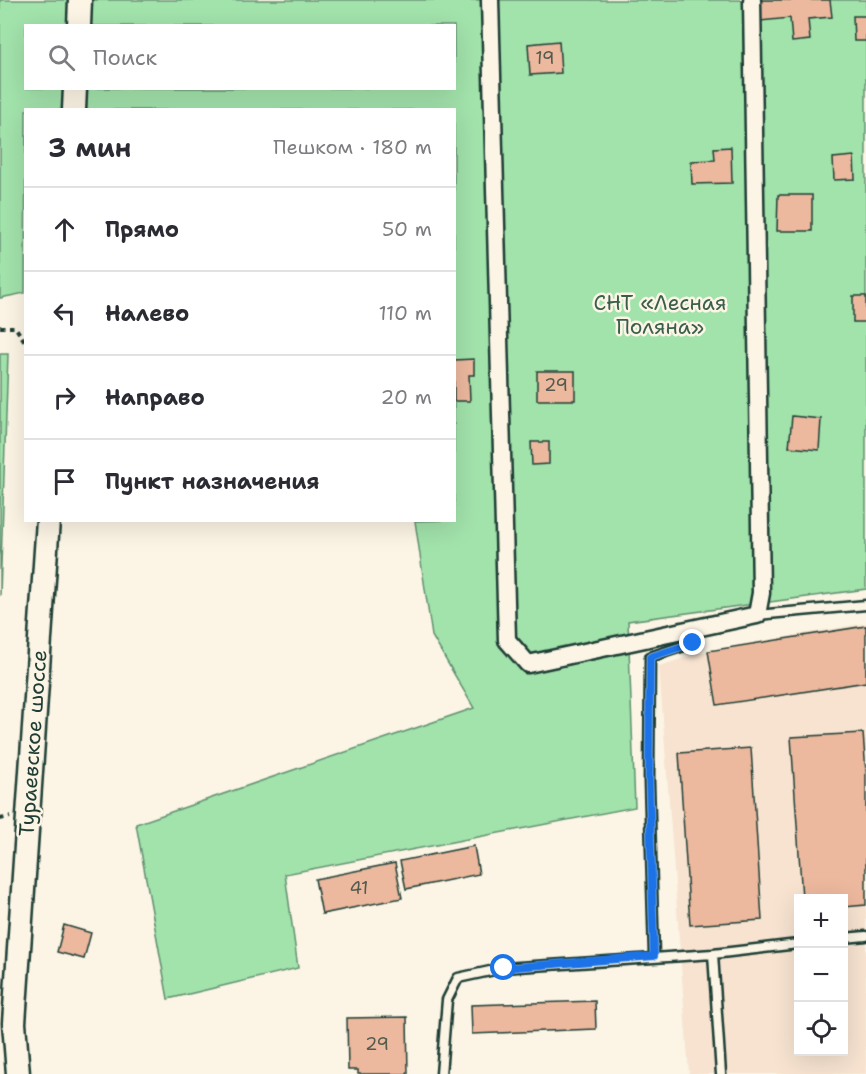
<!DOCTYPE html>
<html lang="ru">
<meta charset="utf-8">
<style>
:root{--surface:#fff;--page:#f7f7f7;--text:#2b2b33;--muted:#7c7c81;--line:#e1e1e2}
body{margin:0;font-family:"Shantell Sans",sans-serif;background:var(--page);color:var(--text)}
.controls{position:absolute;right:18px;bottom:18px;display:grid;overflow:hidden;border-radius:0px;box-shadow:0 6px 24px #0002}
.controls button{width:54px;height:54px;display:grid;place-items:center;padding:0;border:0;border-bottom:2px solid var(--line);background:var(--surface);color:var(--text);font:30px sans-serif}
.stop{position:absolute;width:18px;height:18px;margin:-14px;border:4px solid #1a73e8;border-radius:50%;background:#fff}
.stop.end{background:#1a73e8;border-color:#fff;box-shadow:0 2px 6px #0008}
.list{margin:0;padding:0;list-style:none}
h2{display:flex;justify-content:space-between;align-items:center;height:78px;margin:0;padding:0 24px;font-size:26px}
h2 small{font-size:20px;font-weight:400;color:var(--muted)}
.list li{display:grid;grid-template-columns:39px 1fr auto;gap:18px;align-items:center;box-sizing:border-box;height:84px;padding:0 24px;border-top:2px solid var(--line)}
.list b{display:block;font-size:22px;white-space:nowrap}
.list em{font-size:20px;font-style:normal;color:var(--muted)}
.icon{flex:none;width:33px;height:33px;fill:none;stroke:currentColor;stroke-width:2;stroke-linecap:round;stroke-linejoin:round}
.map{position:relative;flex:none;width:866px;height:1074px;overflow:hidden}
.search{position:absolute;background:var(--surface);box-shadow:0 6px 24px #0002;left:24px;top:24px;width:432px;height:66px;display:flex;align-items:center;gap:15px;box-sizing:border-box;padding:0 21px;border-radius:0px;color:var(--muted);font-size:22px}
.panel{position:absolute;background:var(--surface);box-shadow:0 6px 24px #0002;left:24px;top:108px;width:432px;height:414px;border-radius:0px}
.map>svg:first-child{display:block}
.built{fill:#f7e3d0;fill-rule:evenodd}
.green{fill:#a2e2ab;stroke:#609070;stroke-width:1.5;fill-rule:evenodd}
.building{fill:#ecb89e;stroke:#1f3d34;stroke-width:1.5}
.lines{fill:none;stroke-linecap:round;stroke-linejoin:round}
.lane-casing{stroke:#1f3d34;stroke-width:13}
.street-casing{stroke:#1f3d34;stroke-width:21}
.secondary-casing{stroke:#1f3d34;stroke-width:27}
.path{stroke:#1f3d34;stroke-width:4;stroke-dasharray:4.5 4.5;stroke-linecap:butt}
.lane{stroke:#fcf5e5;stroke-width:8}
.street{stroke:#fcf5e5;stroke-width:16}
.secondary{stroke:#fcf5e5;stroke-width:22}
.route{stroke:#1a73e8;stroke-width:8}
.labels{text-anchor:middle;stroke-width:5;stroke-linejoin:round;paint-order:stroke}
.number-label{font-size:18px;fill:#525c4e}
.park-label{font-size:21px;fill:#395e4c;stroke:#fcf5e5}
.street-label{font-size:21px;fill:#1f3d34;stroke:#fcf5e5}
</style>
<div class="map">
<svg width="866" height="1074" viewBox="0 0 866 1074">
<rect width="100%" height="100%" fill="#fcf5e5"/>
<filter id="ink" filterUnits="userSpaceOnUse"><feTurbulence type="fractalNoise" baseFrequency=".0167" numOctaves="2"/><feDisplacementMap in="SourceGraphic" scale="12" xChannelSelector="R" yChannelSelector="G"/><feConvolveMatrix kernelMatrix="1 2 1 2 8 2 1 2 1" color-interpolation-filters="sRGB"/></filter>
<g filter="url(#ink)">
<path class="built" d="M866,623V1074H689L659,666L710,650ZM798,898H844V1052H798Z"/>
<path class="green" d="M0,0H866V589L628,621L635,807L285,874L298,968L168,999L136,824L474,708L432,636L415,521L454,520V110H26L25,293L0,298ZM26,26H454V88H26Z
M0,354H8L0,596Z"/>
<path class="building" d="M758,0H830L832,17L808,19L810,40L792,42L790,18L760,21Z
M853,16H866V41H854Z
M559,41L561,73L530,75L528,44Z
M731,147L732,183L692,184L691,161L715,160L714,148Z
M854,156L855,179L834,180L833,158Z
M778,195H812V231H777Z
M853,296H866V322H853Z
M474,359V375H469L470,401H454V360Z
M537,371H575V400H537Z
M792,416L821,419L819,450L789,447Z
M531,442H549V464L532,465Z
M866,626V682L717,705L708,651Z
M863,733L866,772V905L844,907V898H802L791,737Z
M751,748L762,920L690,925L679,753Z
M474,846L479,874L406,889L400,861Z
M395,863L402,898L322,914L315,879Z
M64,925L91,933L84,959L57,952Z
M595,1001L596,1029L472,1034L471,1005Z
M407,1017L408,1074H358V1070H348L347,1018Z"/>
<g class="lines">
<g class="lane-casing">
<path id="lane" d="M757,615L866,605
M844,938L866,936
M654,956L649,782L650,657L693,643L694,629
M441,1074L447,1000L458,978L504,968L713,954
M721,1074L713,954L798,944"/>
</g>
<g class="street-casing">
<path id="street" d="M490,0L507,640L528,664L757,615L761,593L752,0"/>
</g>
<g class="secondary-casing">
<path id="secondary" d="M79,26L80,0
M74,110L75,88
M18,1074L14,1023L48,520"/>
</g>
<path class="path" d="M0,327H15L26,343
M0,819L10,817"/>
<use href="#lane" class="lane"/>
<use href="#street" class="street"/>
<use href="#secondary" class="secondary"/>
</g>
</g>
<g class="lines" filter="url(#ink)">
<path class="route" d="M504,968L654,956L649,782L650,657L693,643"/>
</g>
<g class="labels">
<g class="number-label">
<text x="545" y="64">19</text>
<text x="556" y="391">29</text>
<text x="359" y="894">41</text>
<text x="377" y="1050">29</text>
</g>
<g class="park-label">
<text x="660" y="310">СНТ «Лесная<tspan x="660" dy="24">Поляна»</tspan></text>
</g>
<g class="street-label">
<text transform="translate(33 743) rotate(-86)" y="7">Тураевское шоссе</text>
</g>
</g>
</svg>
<div class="controls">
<button>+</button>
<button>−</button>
<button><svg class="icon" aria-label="locate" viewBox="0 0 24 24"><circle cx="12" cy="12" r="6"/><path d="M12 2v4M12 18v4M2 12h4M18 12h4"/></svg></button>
</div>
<div class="stop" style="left:504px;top:968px"></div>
<div class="stop end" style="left:693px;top:643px"></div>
<div class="search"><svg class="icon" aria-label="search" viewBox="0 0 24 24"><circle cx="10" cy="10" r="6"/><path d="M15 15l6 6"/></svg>Поиск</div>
<section class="panel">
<h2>3 мин<small>Пешком · 180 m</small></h2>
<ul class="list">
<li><svg class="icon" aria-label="ahead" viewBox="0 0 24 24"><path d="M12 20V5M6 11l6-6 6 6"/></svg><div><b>Прямо</b></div><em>50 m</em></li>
<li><svg class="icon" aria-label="left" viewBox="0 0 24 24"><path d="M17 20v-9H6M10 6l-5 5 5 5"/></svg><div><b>Налево</b></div><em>110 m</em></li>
<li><svg class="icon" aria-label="right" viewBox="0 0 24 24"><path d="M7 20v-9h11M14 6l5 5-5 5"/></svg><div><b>Направо</b></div><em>20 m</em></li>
<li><svg class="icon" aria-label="arrive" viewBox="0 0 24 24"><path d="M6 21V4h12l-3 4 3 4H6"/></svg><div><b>Пункт назначения</b></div></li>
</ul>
</section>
</div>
